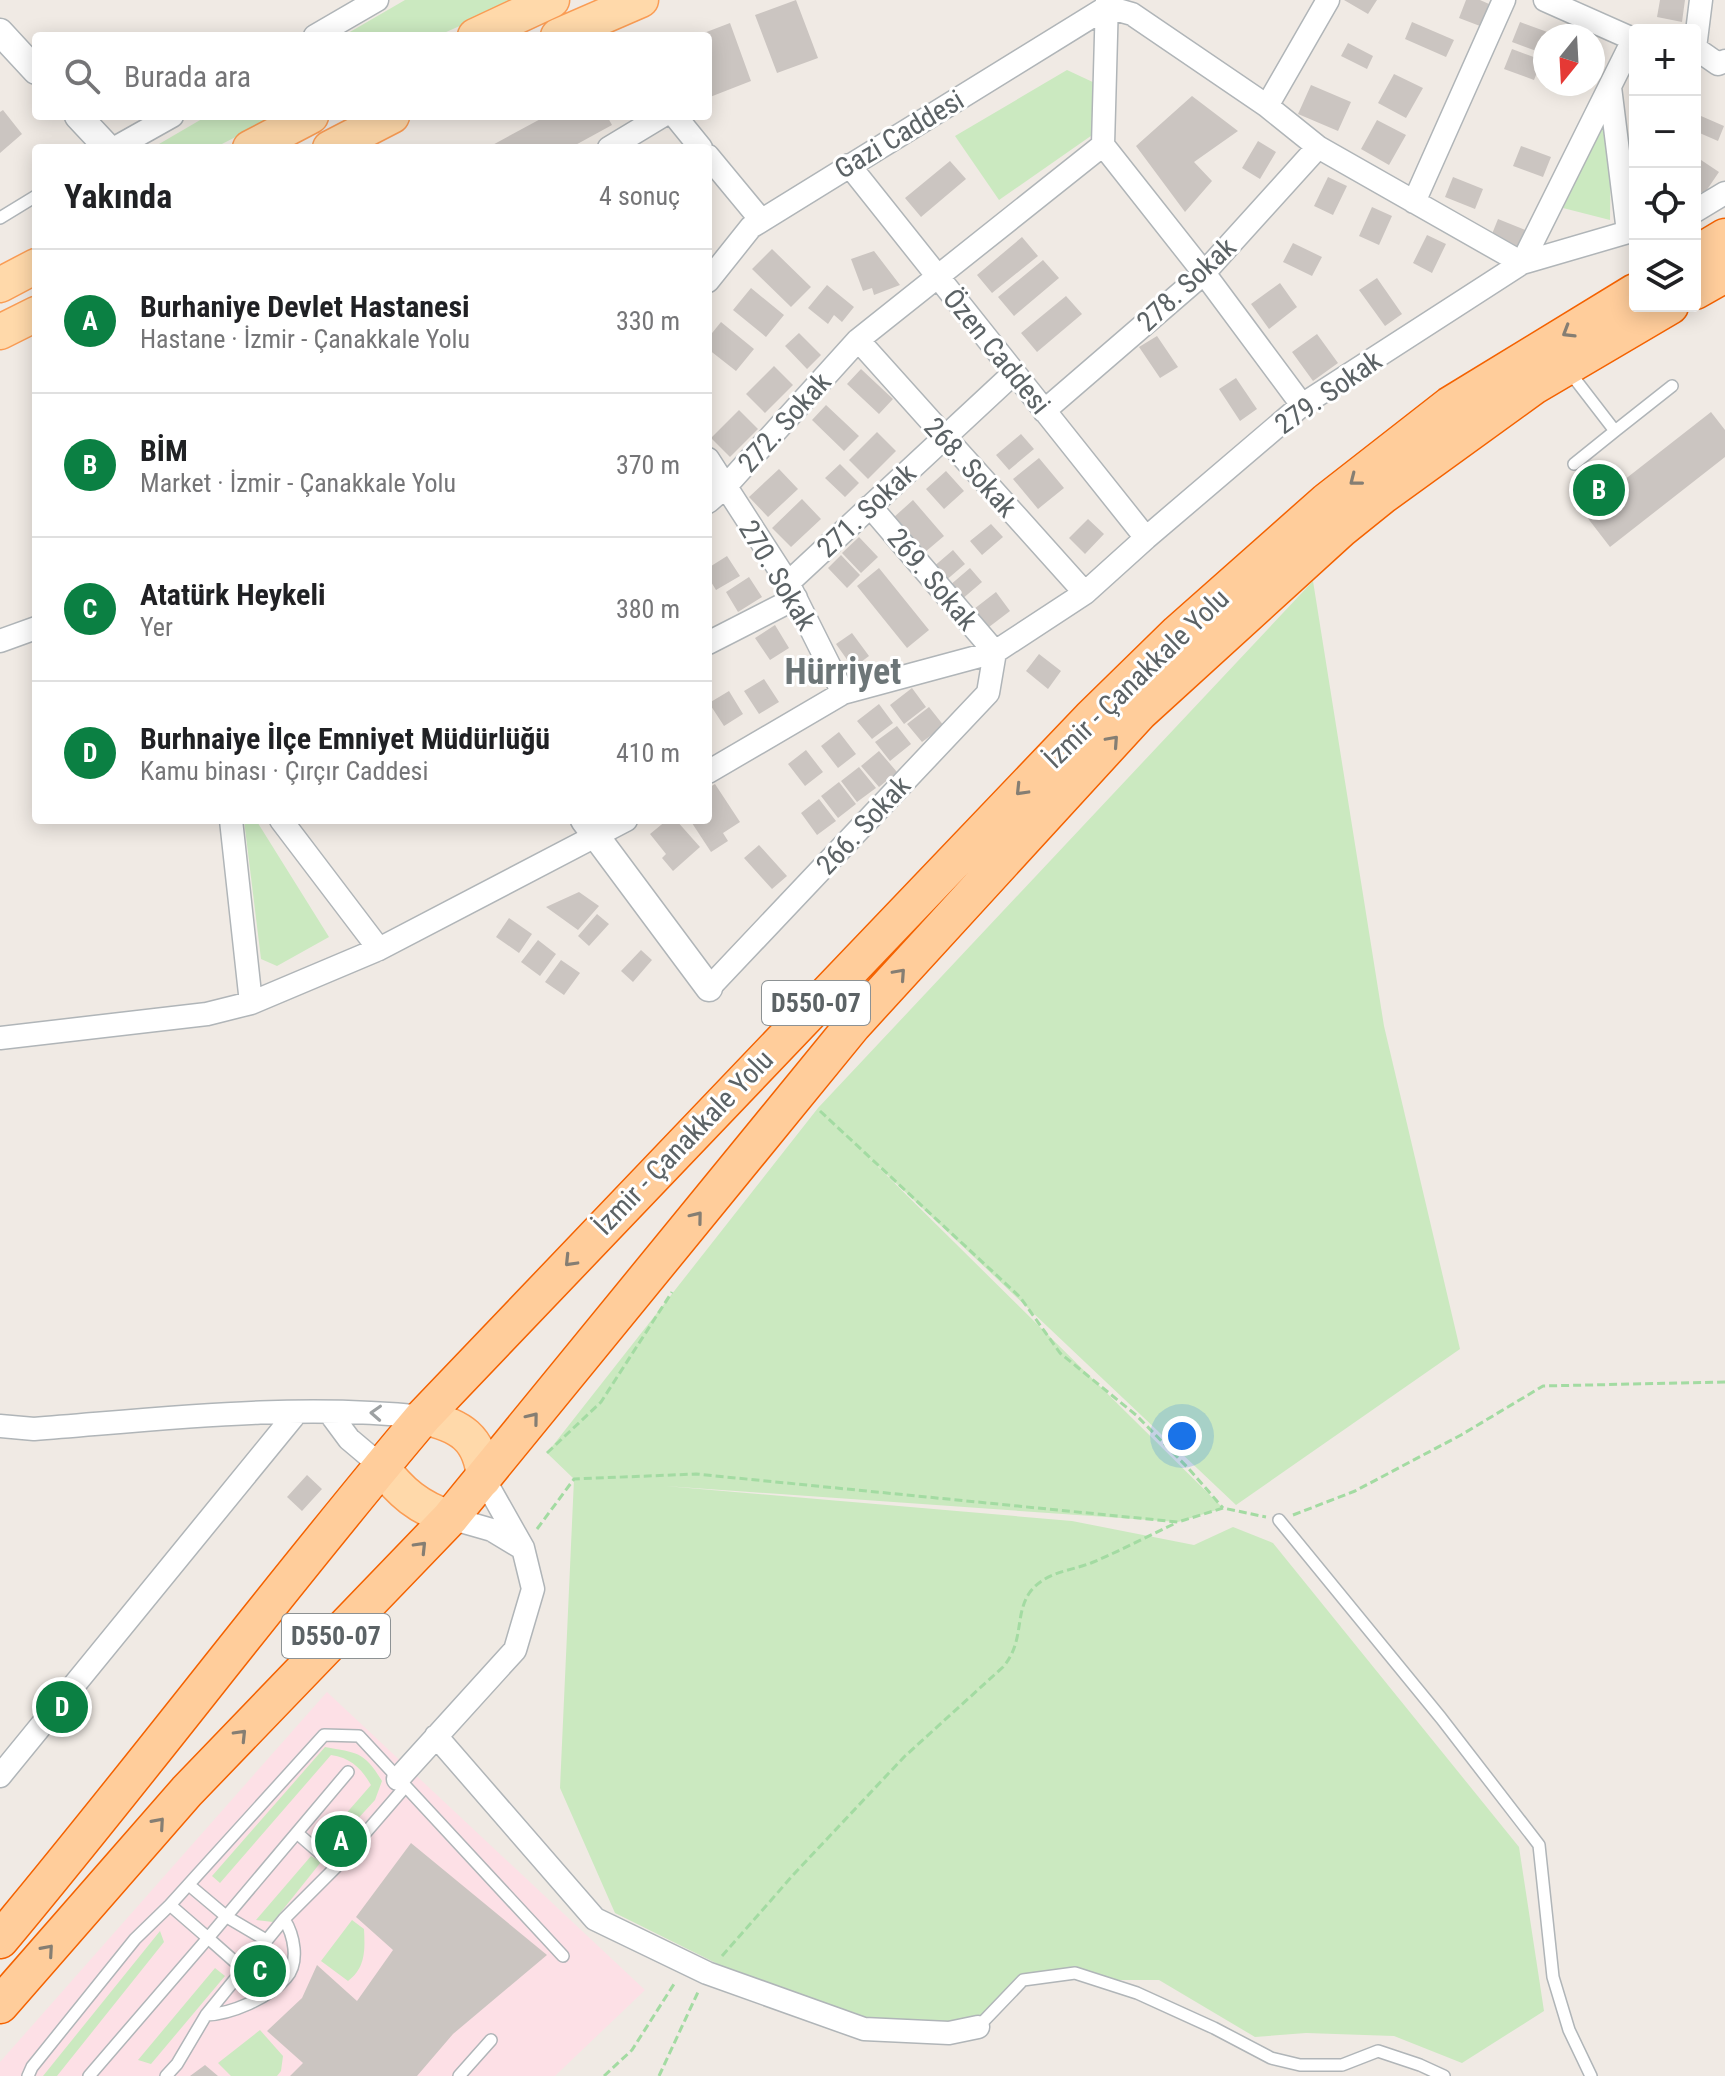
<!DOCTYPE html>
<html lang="tr">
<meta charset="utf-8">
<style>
:root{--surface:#fff;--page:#f2f2f2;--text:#202124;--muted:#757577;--line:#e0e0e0;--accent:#0b8043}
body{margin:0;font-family:"Roboto Condensed",sans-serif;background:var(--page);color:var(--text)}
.controls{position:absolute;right:24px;top:24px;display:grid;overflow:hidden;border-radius:8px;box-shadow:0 4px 20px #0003}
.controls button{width:72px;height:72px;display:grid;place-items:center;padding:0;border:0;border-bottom:2px solid var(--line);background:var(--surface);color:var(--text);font:40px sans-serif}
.compass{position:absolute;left:1533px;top:24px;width:72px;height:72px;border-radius:50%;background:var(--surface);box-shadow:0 4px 20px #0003;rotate:198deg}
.you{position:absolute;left:1182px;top:1436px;width:28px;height:28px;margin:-20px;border:6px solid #fff;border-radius:50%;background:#1a73e8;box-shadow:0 0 0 12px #1a73e833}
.badge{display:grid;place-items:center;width:52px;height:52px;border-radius:50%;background:var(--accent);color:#fff;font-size:26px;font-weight:700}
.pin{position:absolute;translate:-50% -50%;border:4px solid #fff;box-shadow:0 2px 8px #0006}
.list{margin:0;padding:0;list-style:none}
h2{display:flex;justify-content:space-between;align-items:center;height:104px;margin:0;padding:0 32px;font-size:34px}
h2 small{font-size:26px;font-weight:400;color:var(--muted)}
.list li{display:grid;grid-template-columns:52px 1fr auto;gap:24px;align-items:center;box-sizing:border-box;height:144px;padding:0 32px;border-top:2px solid var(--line)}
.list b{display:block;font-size:30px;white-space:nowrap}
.list p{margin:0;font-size:26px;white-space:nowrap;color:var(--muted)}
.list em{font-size:26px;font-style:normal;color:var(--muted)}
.icon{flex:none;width:44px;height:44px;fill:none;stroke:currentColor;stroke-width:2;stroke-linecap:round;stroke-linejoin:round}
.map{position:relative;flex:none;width:1725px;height:2076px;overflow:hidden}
.search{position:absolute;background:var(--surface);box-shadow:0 4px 20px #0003;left:32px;top:32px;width:680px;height:88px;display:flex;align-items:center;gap:20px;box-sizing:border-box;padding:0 28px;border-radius:8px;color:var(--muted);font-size:30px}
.panel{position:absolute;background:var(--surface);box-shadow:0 4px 20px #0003;left:32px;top:144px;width:680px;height:680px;border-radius:8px}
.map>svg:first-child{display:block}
.medical{fill:#fde0e6}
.green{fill:#cbe9c0}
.building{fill:#cbc5c1}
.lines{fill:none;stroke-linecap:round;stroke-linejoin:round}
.service-casing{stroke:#b0b5b8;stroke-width:14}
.minor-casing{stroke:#b0b5b8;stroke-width:25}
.tertiary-casing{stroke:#b0b5b8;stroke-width:29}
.primary-casing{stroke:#fa9c54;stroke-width:37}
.trunk-casing{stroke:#f46200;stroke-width:39}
.path{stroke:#a3dba2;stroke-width:3;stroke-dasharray:8 4;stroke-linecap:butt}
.service{stroke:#fff;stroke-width:11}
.minor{stroke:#fff;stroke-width:22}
.tertiary{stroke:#fff;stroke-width:26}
.primary{stroke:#ffd9aa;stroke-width:34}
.trunk{stroke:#ffcd9b;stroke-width:36}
.oneway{stroke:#857e73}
.oneway2{stroke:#9da1a3}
.labels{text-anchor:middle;stroke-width:6;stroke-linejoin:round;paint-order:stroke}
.shield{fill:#fff;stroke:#8d9294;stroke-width:2}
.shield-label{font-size:26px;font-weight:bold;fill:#5c6366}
.street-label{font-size:28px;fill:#5c6366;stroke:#fff}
.district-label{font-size:36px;font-weight:bold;fill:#6d7678;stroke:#fff}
</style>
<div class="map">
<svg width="1725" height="2076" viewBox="0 0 1725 2076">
<rect width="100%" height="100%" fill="#f0eae4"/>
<path class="medical" d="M327,1692L645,1990L555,2076H0V2062Z"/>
<path class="green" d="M405,0H519L437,36H343Z
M1067,70L1097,84L1098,131L999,200L955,136Z
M207,116H277L214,148H165L159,144Z
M1602,127L1611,128L1610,220L1563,208Z
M1313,581L1384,1026L1460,1349L1236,1505L862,1151L1223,1508L1178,1522L665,1486L1072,1521L1194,1545L1233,1527L1273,1543L1519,1847L1544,2011L1462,2063L1394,2036L1306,2033L1255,2037L1159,1980H1023L978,2027L864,2029L748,1979L615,1913L560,1788L574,1479L547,1453L818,1108Z
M244,820H256L329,937L277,966L261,959Z
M325,1747C357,1753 364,1751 382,1781L375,1800L331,1848L323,1840L371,1785C361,1768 351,1758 331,1755L220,1883L212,1876Z
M311,1856L321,1862L273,1922L256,1920Z
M352,1920L364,1929C365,1949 366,1968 348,1981L321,1961Z
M160,1931L164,1942L57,2076H43Z
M270,1951L276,1955C273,1972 264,1994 243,1988L241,1983Z
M215,1968L225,1976L151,2064L138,2060Z
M260,2030L283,2056L281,2071L277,2076H231L218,2063Z"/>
<path class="building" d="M796,0L818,58L777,73L755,15Z
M1344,0H1377L1368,14Z
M1466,0H1480L1489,4L1480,26L1459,18Z
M1660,0H1685L1682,22L1657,17Z
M1412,22L1454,40L1446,57L1405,39Z
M1520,22L1550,33L1545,36L1542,53L1512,42Z
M730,23L751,81L710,97L708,36H696Z
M1348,43L1373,56L1367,69L1341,56Z
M1512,49L1542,60L1534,80L1504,69Z
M1394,74L1423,88L1406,118L1378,103Z
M1311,85L1351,102L1338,131L1298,114Z
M1192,96L1238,131L1194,162L1212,181L1185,212L1136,146Z
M3,110L22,134L0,153V112Z
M546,116H607L612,125L570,148H487Z
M1701,116L1724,126L1718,141L1695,131Z
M1377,120L1406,135L1389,165L1361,149Z
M1258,141L1276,152L1260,179L1242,168Z
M1521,146L1551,157L1543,177L1513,166Z
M1695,156L1719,172L1704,194L1695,188Z
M950,161L966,179L921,217L905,198Z
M1328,177L1347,186L1333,215L1314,206Z
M1453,177L1483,189L1475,209L1445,197Z
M1372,207L1392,216L1379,245L1359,236Z
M1498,219L1528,231L1520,251L1490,239Z
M1427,235L1446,244L1432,273L1413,263Z
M1022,237L1038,256L992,293L977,275Z
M1293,243L1322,257L1312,276L1283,262Z
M772,249L811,287L791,307L752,269Z
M874,251L900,285L874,295L872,288L863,291L851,259Z
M1043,260L1059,278L1014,316L998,297Z
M1377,278L1402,314L1385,326L1359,290Z
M1280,283L1297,307L1269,329L1251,304Z
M827,285L854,307L842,322L834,315L828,324L808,308Z
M751,288L784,315L766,337L733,310Z
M1066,296L1082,314L1037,352L1021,333Z
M721,322L754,349L736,371L708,349V338Z
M799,333L821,355L807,369L785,346Z
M1317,334L1338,363L1313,381L1292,352Z
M1157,336L1178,367L1160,378L1139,347Z
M774,366L793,385L765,413L746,394Z
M861,369L893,399L879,414L847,384Z
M1236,378L1257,409L1240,421L1219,389Z
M826,405L859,436L844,451L812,420Z
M739,410L758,429L730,457L711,438Z
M1711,412L1725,430V457L1610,547L1573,499L1600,478L1610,491Z
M877,432L896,451L868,479L849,460Z
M1021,434L1034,449L1009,470L996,455Z
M1039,458L1064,488L1038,509L1013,479Z
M840,464L859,483L845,497L825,478Z
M779,469L798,489L768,517L749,497Z
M946,471L964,491L944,509L926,489Z
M802,499L821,519L791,547L772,528Z
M913,500L944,536L924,553L893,518Z
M1088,519L1104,534L1085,554L1069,538Z
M991,524L1003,537L982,555L970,541Z
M859,537L878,557L861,573L842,553Z
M953,550L965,564L944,582L932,568Z
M841,555L860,575L847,588L828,568Z
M727,556L740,576L716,590L708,577V568Z
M879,568L929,630L907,648L857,586Z
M970,568L982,582L961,600L949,586Z
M749,577L762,597L738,612L726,592Z
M996,592L1010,611L989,627L974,609Z
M775,625L789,648L770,660L755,638Z
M852,633L869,656L853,668L836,644Z
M1039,654L1061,671L1048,689L1026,671Z
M764,679L779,702L759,714L744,691Z
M912,688L926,707L904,724L890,705Z
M729,691L743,714L724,726L709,703Z
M879,704L893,723L872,739L857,721Z
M929,707L944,726L922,742L907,724Z
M897,726L911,744L890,761L875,742Z
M839,732L856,754L838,768L821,746Z
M806,750L823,772L805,786L788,764Z
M879,751L897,772L879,787L861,766Z
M859,767L876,788L857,802L841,781Z
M839,782L856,804L838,818L821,796Z
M715,784L740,822L723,833L728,841L711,852L690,820H708V788Z
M819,799L836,821L817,835L801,813Z
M667,820H676L700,847L673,871L662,858L666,854L650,834Z
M759,845L787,876L772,889L744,858Z
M579,892L599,906L578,930L546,907Z
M597,914L609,924L589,946L578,936Z
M509,918L532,934L519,953L496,937Z
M538,940L556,954L540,976L521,962Z
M641,950L652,960L633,982L621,971Z
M561,960L580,973L564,995L545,982Z
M307,1475L322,1489L302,1511L287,1497Z
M411,1843L547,1955L453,2034L417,2076H290L303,2063L267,2031L302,1998L317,1965L357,2001L393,1950L356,1917Z
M205,2065L218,2076H190Z"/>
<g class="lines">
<g class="service-casing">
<path id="service" d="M0,218L36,196
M1568,370L1615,431L1672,386
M1574,464L1615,431
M1279,1520L1441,1718L1539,1845L1553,1977L1569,2030L1591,2076
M297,1833L336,1867
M189,1885L227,1917L266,1940
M243,1969L208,1938L348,1772
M206,2015C231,2014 269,1998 286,1978C300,1962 294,1935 284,1919
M978,2027L1023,1980L1075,1973L1137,1993L1214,2028L1271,2058L1300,2065H1342L1378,2051L1420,2065L1444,2076
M28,2076L32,2067L135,1939L170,1905L324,1735L359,1736L563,1956
M89,2076L208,1938L170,1905
M166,2076L177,2064L206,2015L284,1919L336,1867L405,1787
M459,2076L491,2040"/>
</g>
<g class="minor-casing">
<path id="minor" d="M1545,0L1635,40
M1107,7L1132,14L1267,106L1318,147L1522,263
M315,36L377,0
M1695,48L1701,0
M1695,48L1718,64L1725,61
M1610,87L1628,232
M1267,106L1328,0
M675,116L701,148
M1103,145L1204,273L1302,405
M115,148L172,116
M609,148L662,116
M708,156L761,220
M849,165L1146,538
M1414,202L1504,0
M1695,211L1725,193
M1522,263L1633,40
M708,281L751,227L1107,7
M858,340L1085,593
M1044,411L1204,273L1318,147
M708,459L788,583L843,693
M708,502L725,487L858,340L1103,145L1107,0
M788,583L1014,373
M0,641L36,628
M708,643L796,598
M708,772L843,693L995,652L1085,593L1146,538L1302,405L1522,263L1635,230
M231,820L251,1003
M281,820L379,949
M709,988L988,693L995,652L870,506
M0,1038L207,1014L251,1003L379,949L626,820
M329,1412L349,1439L381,1466
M0,1426L34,1429C163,1419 294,1403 423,1417
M450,1518L492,1530L522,1548
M436,1736L595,1919L707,1973L864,2029L949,2033L978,2027
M0,1776L297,1412
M398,1779L515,1650L533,1589L523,1548L484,1479"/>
</g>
<g class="tertiary-casing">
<path id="tertiary" d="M0,32L36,71
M78,116L108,148
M584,820L709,988"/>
</g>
<g class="primary-casing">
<path id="primary" d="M475,36L552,0
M558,36L641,0
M250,148L311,116
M330,148L392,116
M0,285L36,266
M0,332L36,314
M423,1417C459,1425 481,1437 484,1479
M381,1466C400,1492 419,1508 450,1518"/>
</g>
<g class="trunk-casing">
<path id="trunk" d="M1695,255L1725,237
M1695,291L1725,274
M0,1940C144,1768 278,1588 423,1417L1091,718L1178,633L1327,501L1450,405L1635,292
M0,2005L187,1791L450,1518L853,1025L1139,713L1341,529L1382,496L1534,386L1670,306"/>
</g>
<path class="path" d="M820,1111L1020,1297L1060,1353L1136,1415L1189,1469L1223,1508
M547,1453L601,1402L672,1292
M1293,1515L1355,1491L1461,1435L1543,1386L1725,1382
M537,1529L574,1479L696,1474L1178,1522L1223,1508L1266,1517
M722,1956L794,1874L904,1757L1003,1667C1025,1641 1014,1615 1030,1592C1045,1572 1070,1571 1091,1563C1120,1551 1148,1536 1176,1523
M604,2076L632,2050L676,1981
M659,2076L698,1992"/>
<use href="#service" class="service"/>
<use href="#minor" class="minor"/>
<use href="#tertiary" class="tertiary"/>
<use href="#primary" class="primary"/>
<use href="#trunk" class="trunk"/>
</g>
<defs><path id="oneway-chevron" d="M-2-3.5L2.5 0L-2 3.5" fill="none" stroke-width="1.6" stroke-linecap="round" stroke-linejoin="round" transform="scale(2)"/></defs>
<g class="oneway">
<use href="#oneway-chevron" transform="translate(1568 332) rotate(149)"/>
<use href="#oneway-chevron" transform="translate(1355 480) rotate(142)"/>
<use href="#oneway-chevron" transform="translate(1113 741) rotate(-48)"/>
<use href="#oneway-chevron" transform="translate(1021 790) rotate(134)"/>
<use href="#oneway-chevron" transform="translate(900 974) rotate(-48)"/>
<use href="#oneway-chevron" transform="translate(697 1217) rotate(-51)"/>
<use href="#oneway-chevron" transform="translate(570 1261) rotate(134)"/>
<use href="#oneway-chevron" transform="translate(533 1418) rotate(-51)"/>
<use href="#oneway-chevron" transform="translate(421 1547) rotate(-46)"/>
<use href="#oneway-chevron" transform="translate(241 1735) rotate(-46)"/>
<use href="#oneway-chevron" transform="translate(159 1823) rotate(-49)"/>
<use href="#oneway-chevron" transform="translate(48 1950) rotate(-49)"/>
</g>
<use class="oneway2" href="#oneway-chevron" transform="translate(376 1413) rotate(-177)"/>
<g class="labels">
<g class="shield">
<rect x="762" y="981" width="108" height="44" rx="6"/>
<rect x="282" y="1614" width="108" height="44" rx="6"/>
</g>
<g class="shield-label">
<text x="816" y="1012">D550-07</text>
<text x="336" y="1645">D550-07</text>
</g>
<g class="street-label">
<text transform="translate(899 134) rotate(-31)" y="10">Gazi Caddesi</text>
<text transform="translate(1186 284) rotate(-43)" y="10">278. Sokak</text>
<text transform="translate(997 351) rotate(51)" y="10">Özen Caddesi</text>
<text transform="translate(1328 392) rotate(-35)" y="10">279. Sokak</text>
<text transform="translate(784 422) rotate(-48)" y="10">272. Sokak</text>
<text transform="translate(971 467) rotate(48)" y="10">268. Sokak</text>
<text transform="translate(866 510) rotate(-43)" y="10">271. Sokak</text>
<text transform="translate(778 575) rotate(59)" y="10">270. Sokak</text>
<text transform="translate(933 579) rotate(50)" y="10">269. Sokak</text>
<text transform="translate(1136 678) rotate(-44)" y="10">İzmir - Çanakkale Yolu</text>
<text transform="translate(863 825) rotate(-47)" y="10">266. Sokak</text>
<text transform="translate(683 1142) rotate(-46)" y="10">İzmir - Çanakkale Yolu</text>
</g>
<g class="district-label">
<text x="843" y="684">Hürriyet</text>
</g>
</g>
</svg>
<div class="controls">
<button>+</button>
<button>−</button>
<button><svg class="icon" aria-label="locate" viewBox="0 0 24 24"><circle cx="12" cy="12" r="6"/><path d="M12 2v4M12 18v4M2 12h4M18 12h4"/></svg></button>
<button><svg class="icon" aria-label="layers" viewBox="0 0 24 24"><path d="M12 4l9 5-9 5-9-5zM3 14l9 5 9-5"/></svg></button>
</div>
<svg class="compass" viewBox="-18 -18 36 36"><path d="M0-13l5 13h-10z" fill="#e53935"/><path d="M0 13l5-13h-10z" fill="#757577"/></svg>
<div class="you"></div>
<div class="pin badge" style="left:341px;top:1841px">A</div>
<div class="pin badge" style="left:1599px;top:490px">B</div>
<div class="pin badge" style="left:260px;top:1971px">C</div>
<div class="pin badge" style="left:62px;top:1707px">D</div>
<div class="search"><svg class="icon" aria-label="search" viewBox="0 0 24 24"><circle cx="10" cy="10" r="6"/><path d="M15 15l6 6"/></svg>Burada ara</div>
<section class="panel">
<h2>Yakında<small>4 sonuç</small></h2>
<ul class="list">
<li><span class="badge">A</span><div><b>Burhaniye Devlet Hastanesi</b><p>Hastane · İzmir - Çanakkale Yolu</p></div><em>330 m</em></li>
<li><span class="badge">B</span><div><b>BİM</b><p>Market · İzmir - Çanakkale Yolu</p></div><em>370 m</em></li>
<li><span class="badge">C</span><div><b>Atatürk Heykeli</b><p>Yer</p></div><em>380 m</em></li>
<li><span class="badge">D</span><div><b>Burhnaiye İlçe Emniyet Müdürlüğü</b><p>Kamu binası · Çırçır Caddesi</p></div><em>410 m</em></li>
</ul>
</section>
</div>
